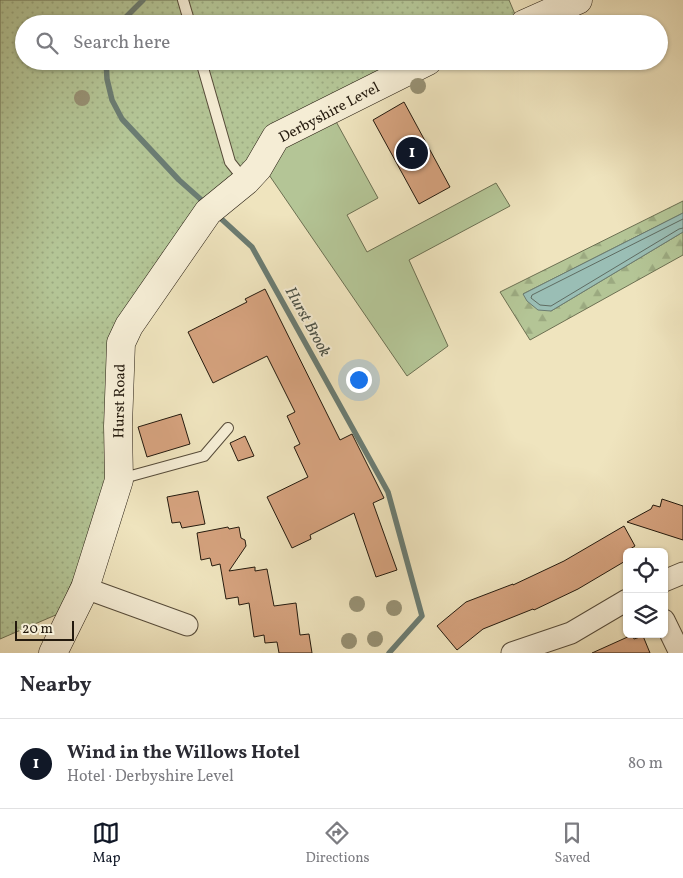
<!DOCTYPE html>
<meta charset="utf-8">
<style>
:root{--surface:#fff;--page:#f7f7f7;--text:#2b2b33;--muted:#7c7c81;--line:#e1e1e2;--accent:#111827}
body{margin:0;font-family:Vollkorn,serif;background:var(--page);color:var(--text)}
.controls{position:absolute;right:15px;bottom:15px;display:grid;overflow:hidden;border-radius:8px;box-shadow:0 1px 4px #0004}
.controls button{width:45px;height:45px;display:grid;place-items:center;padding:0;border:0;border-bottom:1px solid var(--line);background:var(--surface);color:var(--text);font:25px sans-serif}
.scale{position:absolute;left:15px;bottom:12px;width:59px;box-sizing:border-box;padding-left:5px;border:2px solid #241a0e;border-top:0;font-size:14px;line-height:18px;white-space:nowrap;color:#241a0e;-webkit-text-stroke:4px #f5edd5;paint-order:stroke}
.you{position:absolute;left:358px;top:379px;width:18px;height:18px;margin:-12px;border:4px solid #fff;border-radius:50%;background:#1a73e8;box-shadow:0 0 0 8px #1a73e833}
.badge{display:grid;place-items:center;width:32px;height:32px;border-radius:50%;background:var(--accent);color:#fff;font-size:16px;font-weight:700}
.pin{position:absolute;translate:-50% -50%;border:2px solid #fff;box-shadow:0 1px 5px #0006}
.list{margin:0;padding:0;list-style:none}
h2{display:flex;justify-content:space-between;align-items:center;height:65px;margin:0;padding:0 20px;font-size:21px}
h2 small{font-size:16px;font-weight:400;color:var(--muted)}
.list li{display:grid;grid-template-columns:32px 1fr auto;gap:15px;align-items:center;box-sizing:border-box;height:90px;padding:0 20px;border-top:1px solid var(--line)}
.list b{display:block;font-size:19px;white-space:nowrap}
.list p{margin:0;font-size:16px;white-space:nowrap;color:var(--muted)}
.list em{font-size:16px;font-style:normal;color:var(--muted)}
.icon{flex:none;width:28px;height:28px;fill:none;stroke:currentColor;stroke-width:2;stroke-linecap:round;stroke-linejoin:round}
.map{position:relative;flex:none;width:683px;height:653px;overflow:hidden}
.search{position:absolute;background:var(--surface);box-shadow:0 1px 4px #0004;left:15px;right:15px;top:15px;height:55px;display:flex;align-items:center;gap:12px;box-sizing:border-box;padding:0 18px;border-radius:28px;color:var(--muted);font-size:19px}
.sheet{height:155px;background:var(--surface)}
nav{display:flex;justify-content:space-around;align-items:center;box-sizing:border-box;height:70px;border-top:1px solid var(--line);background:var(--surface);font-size:14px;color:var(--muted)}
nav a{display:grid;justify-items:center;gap:2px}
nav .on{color:var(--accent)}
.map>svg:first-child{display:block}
.grass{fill:url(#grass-dots);stroke:#6c7052}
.forest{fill:url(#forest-firs);stroke:#6c7052}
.garden{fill:#b4c596;stroke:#6c7052}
.water{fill:#9abeb5;stroke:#6b7c72}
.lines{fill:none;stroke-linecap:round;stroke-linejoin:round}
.shore{stroke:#5f6c62;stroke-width:1}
.stream{stroke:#6b7c72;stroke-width:5.5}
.building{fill:#d5a27e;stroke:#241a0e}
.lane-casing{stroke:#574c3a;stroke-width:12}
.street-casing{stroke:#574c3a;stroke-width:23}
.secondary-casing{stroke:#241a0e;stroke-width:29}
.lane{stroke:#f5edd5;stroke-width:10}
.street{stroke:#f5edd5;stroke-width:21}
.secondary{stroke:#f5edd5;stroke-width:28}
.tree{fill:#979174}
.labels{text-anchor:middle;stroke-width:4;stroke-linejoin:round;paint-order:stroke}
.street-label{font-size:15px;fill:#241a0e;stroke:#f5edd5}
.water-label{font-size:16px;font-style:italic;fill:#4d5348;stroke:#f5edd5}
</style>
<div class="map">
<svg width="683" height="653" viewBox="0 0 683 653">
<defs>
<pattern id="grass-dots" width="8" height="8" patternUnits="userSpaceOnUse" patternTransform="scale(1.25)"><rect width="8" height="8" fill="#b4c596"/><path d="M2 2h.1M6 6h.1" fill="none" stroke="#9ba980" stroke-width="1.8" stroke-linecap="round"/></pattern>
<pattern id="forest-firs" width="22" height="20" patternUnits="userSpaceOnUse" patternTransform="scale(1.25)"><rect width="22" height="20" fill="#b4c596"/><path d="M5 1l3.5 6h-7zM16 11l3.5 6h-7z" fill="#9ba980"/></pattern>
</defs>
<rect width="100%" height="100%" fill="#efe4be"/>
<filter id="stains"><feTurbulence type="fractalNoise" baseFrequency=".004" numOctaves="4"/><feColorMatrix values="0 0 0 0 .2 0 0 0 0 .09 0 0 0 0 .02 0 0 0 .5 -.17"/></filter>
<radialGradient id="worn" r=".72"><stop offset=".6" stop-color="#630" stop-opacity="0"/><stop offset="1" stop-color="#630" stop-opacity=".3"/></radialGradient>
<path class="grass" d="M0,0H509L517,19L505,24H24V61H410L271,130L134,299L106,484L75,575L58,614L0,639Z"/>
<path class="forest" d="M683,201V213L523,294L551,311L683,232V255L530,340L500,292Z"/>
<path class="garden" d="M333,116L378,198L347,215L367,252L496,183L510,206L409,260L448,346L407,376L267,172L277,145Z"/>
<path class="water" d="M683,213V232L551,311L538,310L527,301L523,294Z"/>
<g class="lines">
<path class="shore" d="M683,219L532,295L531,298L540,305L551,306L679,229L683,228"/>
<path class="stream" d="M119,24L143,0
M106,61L107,79L112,100L122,119L179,180L206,204
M216,214L252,247L388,492L422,616L389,653"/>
</g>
<path class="building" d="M404,102L450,187L419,204L373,120Z
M265,289L340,440L352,434L384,498L373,503L397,570L376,577L354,513L310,535L311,539L292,548L267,497L308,477L294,447L300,444L287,416L295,412L267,356L213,383L188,332L247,302L245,299Z
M181,414L190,444L147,457L138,427Z
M245,436L254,456L238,461L230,443Z
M198,491L205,524L182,528L180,522L172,523L167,497Z
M662,499L683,506V540L627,522L651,509L653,505L660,507Z
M624,526L635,546L627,551V560L578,589L534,610L533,609L483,629L457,650L437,626L466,602L513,584V585L564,561Z
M228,527L229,529L239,527L241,538L245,540L246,546L229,571L255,567V571L267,569L274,606L296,603L300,635L309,634L312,653H279L277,642L265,643L264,635L254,637L249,603L239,605L238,597L226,599L220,564L212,566L210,558L201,560L197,533Z
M632,635L634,639L643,636L650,653H592Z"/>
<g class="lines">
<g class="lane-casing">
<path id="lane" d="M183,0L190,24
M201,61L230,162L245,181
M120,479L204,456L228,428"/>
</g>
<g class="street-casing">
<path id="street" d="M664,581L683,573
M85,588L187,625
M664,620L680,653
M512,653L571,633L627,600"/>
</g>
<g class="secondary-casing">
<path id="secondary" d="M524,24L578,0
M53,653L85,588L119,480L118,426L121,343L129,326L208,212L246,181L258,168L276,137L428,61"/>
</g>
<use href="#lane" class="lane"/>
<use href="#street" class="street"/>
<use href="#secondary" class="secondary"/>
</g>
<g class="tree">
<circle cx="418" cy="86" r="8"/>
<circle cx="82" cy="98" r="8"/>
<circle cx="357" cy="604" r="8"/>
<circle cx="394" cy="608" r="8"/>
<circle cx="375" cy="639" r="8"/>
<circle cx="349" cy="641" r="8"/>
</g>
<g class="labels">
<g class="street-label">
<text transform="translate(329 112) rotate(-28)" y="5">Derbyshire Level</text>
<text transform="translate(119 401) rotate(-89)" y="5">Hurst Road</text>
</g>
<g class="water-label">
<text transform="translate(309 321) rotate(61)" y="6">Hurst Brook</text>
</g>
</g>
<rect width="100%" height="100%" filter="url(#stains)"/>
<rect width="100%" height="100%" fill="url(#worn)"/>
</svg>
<div class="controls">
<button><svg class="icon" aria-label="locate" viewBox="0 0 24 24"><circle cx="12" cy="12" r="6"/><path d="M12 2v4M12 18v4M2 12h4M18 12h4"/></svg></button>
<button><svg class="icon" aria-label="layers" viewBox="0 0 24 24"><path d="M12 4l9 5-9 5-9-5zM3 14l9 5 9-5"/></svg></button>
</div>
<div class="scale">20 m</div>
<div class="you"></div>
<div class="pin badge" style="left:412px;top:153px">1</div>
<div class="search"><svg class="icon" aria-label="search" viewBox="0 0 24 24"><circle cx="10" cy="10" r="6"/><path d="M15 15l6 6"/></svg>Search here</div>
</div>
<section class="sheet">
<h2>Nearby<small></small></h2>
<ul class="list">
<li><span class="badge">1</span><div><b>Wind in the Willows Hotel</b><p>Hotel · Derbyshire Level</p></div><em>80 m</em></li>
</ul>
</section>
<nav>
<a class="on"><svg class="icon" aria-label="map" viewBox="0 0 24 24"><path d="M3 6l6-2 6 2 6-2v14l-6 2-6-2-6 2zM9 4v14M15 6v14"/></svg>Map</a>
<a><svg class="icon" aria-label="directions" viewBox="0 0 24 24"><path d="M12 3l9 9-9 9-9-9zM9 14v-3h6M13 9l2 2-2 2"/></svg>Directions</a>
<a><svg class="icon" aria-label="saved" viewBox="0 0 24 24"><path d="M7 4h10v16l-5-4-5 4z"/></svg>Saved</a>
</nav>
